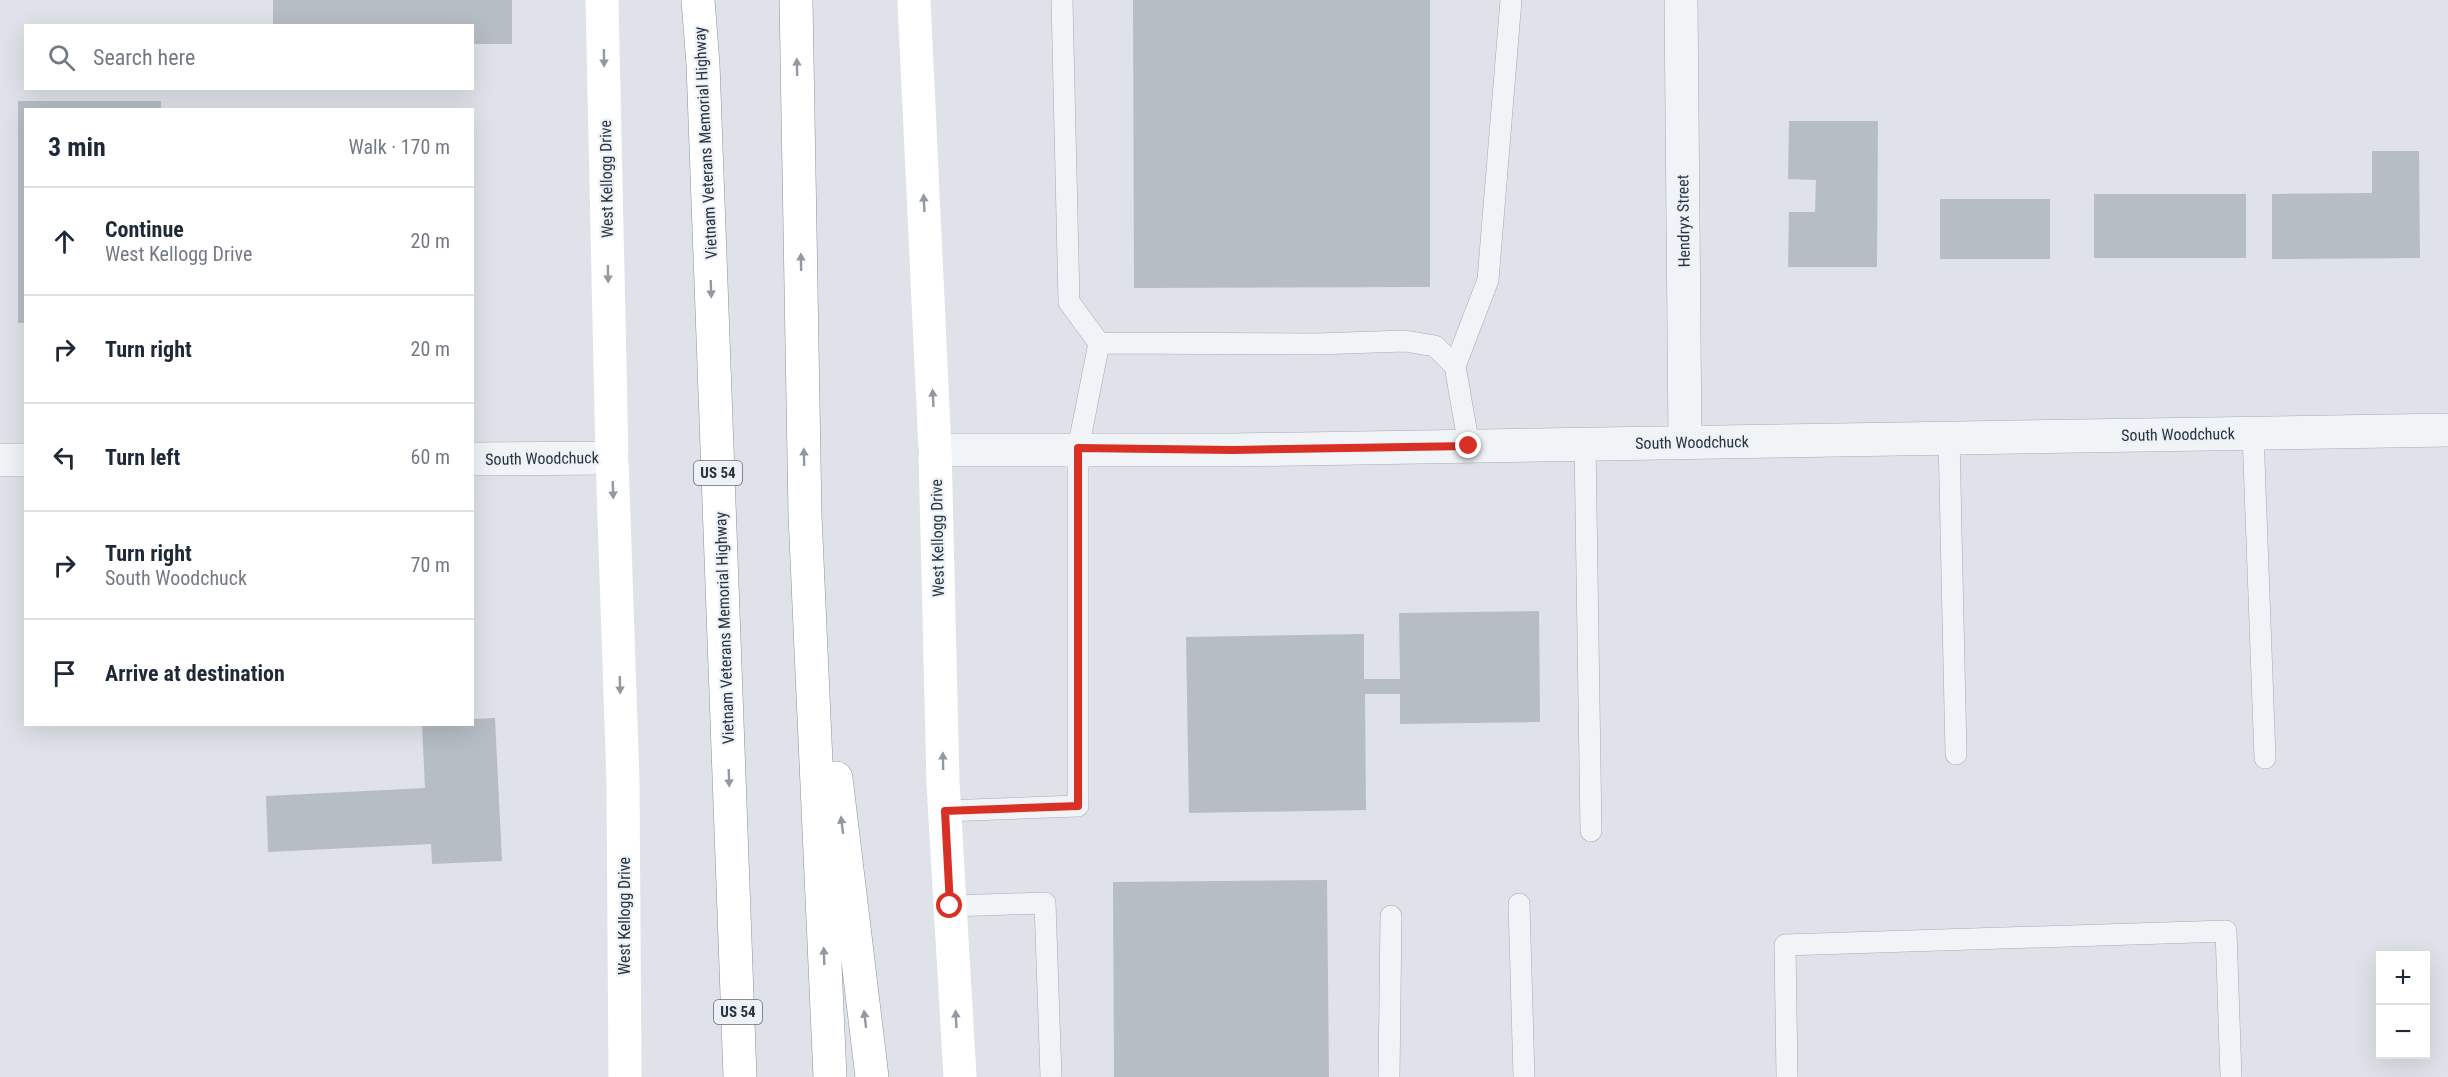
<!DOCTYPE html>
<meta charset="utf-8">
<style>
:root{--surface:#fff;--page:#f2f2f3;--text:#1f2937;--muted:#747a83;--line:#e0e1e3}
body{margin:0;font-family:"Roboto Condensed",sans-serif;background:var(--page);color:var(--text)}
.controls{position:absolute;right:18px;bottom:18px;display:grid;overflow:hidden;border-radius:0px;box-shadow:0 6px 24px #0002}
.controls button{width:54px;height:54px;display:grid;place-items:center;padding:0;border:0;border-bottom:2px solid var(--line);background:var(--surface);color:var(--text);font:30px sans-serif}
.stop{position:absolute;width:18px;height:18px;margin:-14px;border:4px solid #d93025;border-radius:50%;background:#fff}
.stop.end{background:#d93025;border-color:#fff;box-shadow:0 2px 6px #0008}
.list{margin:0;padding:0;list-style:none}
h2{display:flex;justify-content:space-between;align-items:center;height:78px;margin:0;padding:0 24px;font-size:26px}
h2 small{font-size:20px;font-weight:400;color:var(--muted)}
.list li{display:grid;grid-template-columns:39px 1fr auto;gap:18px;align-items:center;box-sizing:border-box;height:108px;padding:0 24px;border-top:2px solid var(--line)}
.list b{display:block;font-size:22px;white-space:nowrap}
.list p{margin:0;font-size:20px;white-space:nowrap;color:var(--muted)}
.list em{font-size:20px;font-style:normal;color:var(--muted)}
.icon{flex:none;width:33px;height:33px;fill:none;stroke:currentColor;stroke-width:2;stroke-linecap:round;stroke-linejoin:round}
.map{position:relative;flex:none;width:2448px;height:1077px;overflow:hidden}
.search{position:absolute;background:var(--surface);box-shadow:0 6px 24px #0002;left:24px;top:24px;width:450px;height:66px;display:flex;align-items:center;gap:15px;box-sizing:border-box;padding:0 21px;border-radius:0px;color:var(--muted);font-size:22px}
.panel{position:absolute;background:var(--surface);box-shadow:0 6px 24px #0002;left:24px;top:108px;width:450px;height:618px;border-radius:0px}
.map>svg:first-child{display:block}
.building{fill:#b6bdc5}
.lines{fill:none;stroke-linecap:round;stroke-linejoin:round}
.service-casing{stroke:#a4abb3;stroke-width:22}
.minor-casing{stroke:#a4abb3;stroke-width:34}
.motorway-casing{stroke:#8592a0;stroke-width:34}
.service{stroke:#f1f4f7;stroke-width:21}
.minor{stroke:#f1f4f7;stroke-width:33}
.secondary{stroke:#fff;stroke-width:33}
.motorway{stroke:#fff;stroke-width:33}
.oneway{fill:#9399a0}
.route{stroke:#d93025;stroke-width:8}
.labels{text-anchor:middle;stroke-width:4.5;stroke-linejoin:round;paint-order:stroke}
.shield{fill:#eef2f6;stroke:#636c77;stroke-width:1.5}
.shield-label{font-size:15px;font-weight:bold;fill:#273340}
.street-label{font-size:16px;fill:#273340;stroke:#eef2f6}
</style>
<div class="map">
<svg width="2448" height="1077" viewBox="0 0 2448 1077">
<rect width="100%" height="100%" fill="#dfe3e9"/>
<path class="building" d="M273,0H512V44H472V26H273Z
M1133,0H1430V287L1134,288Z
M18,101H161V110H26V323H18Z
M1789,121H1878L1877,267H1788L1789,212H1815L1816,180L1788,179Z
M2372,151H2419L2420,258L2272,259V194L2372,193Z
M2094,194H2246V258H2094Z
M1940,199H2050V259H1940Z
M1539,611L1540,722L1400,724V694H1365L1366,810L1189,813L1186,637L1364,634V679H1400L1399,613Z
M495,718L502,861L432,864L431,844L268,852L266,796L425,788L422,724H472V719Z
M1327,880L1329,1077H1114L1113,882Z"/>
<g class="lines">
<g class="service-casing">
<path id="service" d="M1062,0L1069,302L1099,343
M1455,366L1488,280L1511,0
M2253,433L2265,758
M1949,438L1956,754
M1585,444L1591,831
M945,811L1078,806V449L1099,343L1316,344L1405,341L1435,346L1455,366L1469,446
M1519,904L1524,1077
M950,906L1045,903L1051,1077
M1389,1077L1391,916
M1787,1077L1785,945L2226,931L2231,1077"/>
</g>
<g class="minor-casing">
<path id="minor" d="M1681,0L1685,442
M935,450H1233L2448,430
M472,459L612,458
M0,460H26"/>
</g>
<g class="motorway-casing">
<path id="motorway" d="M698,0L703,64L740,1077
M796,0L805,515L830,1077
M836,778L872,1077"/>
</g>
<use href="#service" class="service"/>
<use href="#minor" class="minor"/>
<path class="secondary" d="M602,0L612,458L623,782L625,1077
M914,0L935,450L943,783L960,1077"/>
<use href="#motorway" class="motorway"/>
</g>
<defs><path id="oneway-solid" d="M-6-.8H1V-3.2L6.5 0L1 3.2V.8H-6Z" transform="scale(1.5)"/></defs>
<g class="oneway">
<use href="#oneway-solid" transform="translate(604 58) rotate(89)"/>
<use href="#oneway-solid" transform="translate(797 67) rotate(-91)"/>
<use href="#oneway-solid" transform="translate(924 203) rotate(-93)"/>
<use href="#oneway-solid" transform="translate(801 262) rotate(-91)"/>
<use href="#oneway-solid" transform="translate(608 274) rotate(89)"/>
<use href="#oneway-solid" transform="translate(711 289) rotate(88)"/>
<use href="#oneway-solid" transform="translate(933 398) rotate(-93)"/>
<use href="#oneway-solid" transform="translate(804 457) rotate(-91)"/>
<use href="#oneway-solid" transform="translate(613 490) rotate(88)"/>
<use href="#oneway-solid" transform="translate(620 685) rotate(88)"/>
<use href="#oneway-solid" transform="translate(943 761) rotate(-91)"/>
<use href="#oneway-solid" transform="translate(729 778) rotate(88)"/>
<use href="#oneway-solid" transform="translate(842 825) rotate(-97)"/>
<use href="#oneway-solid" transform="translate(824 956) rotate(-92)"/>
<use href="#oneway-solid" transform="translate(865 1019) rotate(-97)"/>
<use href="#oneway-solid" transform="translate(956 1019) rotate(-93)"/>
</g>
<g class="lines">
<path class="route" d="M950,906L945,811L1078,806V448L1233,450L1469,446"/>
</g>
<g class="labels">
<g class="shield">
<rect x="694" y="461" width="48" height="24" rx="4.5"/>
<rect x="714" y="1000" width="48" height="24" rx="4.5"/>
</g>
<g class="shield-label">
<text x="718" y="478">US 54</text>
<text x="738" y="1017">US 54</text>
</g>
<g class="street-label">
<text transform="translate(705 143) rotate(-93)" y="6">Vietnam Veterans Memorial Highway</text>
<text transform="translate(606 179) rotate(-91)" y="6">West Kellogg Drive</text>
<text transform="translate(1683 221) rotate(-91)" y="6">Hendryx Street</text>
<text transform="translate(2178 434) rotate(-1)" y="6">South Woodchuck</text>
<text transform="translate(1692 442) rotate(-1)" y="6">South Woodchuck</text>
<text transform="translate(542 458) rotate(-1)" y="6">South Woodchuck</text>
<text transform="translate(937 538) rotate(-91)" y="6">West Kellogg Drive</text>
<text transform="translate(724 628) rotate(-92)" y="6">Vietnam Veterans Memorial Highway</text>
<text transform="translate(624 916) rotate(-90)" y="6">West Kellogg Drive</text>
</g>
</g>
</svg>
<div class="controls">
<button>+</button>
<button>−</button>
</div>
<div class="stop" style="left:950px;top:906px"></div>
<div class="stop end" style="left:1469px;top:446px"></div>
<div class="search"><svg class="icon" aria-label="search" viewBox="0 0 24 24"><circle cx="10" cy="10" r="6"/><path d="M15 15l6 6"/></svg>Search here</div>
<section class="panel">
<h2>3 min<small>Walk · 170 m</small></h2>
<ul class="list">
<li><svg class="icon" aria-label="ahead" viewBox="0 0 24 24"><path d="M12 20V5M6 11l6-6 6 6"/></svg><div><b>Continue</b><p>West Kellogg Drive</p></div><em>20 m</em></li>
<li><svg class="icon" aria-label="right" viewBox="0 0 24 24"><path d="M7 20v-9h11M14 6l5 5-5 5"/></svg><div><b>Turn right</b></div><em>20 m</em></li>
<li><svg class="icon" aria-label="left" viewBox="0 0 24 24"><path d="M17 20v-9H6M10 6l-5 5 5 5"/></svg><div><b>Turn left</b></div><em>60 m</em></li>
<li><svg class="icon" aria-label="right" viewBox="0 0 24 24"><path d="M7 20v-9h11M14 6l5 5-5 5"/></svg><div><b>Turn right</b><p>South Woodchuck</p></div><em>70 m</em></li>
<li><svg class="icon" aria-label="arrive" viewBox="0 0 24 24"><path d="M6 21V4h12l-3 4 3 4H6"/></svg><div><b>Arrive at destination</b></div></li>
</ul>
</section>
</div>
